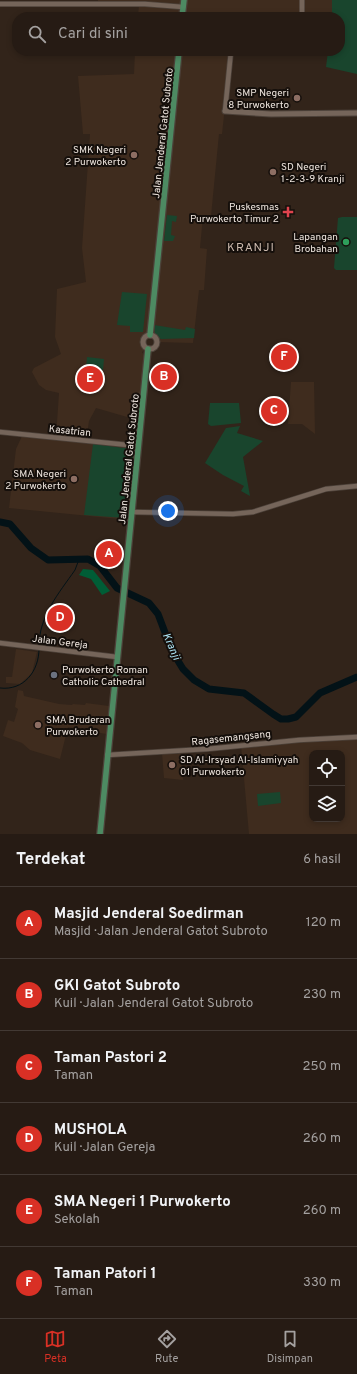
<!DOCTYPE html>
<html lang="id">
<meta charset="utf-8">
<style>
:root{--surface:#261b14;--page:#2e241d;--text:#f1f3f6;--muted:#a4a1a0;--line:#423934;--accent:#d93025}
body{margin:0;font-family:Overpass,sans-serif;background:var(--page);color:var(--text)}
.controls{position:absolute;right:12px;bottom:12px;display:grid;overflow:hidden;border-radius:8px;box-shadow:0 2px 6px #0003}
.controls button{width:36px;height:36px;display:grid;place-items:center;padding:0;border:0;border-bottom:1px solid var(--line);background:var(--surface);color:var(--text);font:20px sans-serif}
.you{position:absolute;left:168px;top:511px;width:14px;height:14px;margin:-10px;border:3px solid #fff;border-radius:50%;background:#1a73e8;box-shadow:0 0 0 6px #1a73e833}
.badge{display:grid;place-items:center;width:26px;height:26px;border-radius:50%;background:var(--accent);color:#fff;font-size:13px;font-weight:700}
.pin{position:absolute;translate:-50% -50%;border:2px solid #fff;box-shadow:0 1px 4px #0006}
.list{margin:0;padding:0;list-style:none}
h2{display:flex;justify-content:space-between;align-items:center;height:52px;margin:0;padding:0 16px;font-size:17px}
h2 small{font-size:13px;font-weight:400;color:var(--muted)}
.list li{display:grid;grid-template-columns:26px 1fr auto;gap:12px;align-items:center;box-sizing:border-box;height:72px;padding:0 16px;border-top:1px solid var(--line)}
.list b{display:block;font-size:15px;white-space:nowrap}
.list p{margin:0;font-size:13px;white-space:nowrap;color:var(--muted)}
.list em{font-size:13px;font-style:normal;color:var(--muted)}
.icon{flex:none;width:22px;height:22px;fill:none;stroke:currentColor;stroke-width:2;stroke-linecap:round;stroke-linejoin:round}
.map{position:relative;flex:none;width:357px;height:834px;overflow:hidden}
.search{position:absolute;background:var(--surface);box-shadow:0 2px 6px #0003;left:12px;right:12px;top:12px;height:44px;display:flex;align-items:center;gap:10px;box-sizing:border-box;padding:0 14px;border-radius:16px;color:var(--muted);font-size:15px}
.sheet{height:484px;background:var(--surface)}
nav{display:flex;justify-content:space-around;align-items:center;box-sizing:border-box;height:56px;border-top:1px solid var(--line);background:var(--surface);font-size:11px;color:var(--muted)}
nav a{display:grid;justify-items:center;gap:2px}
nav .on{color:var(--accent)}
.map>svg:first-child{display:block}
.built{fill:#3f2c1e;fill-rule:evenodd}
.green{fill:#19452d}
.forest{fill:#005d36}
.lines{fill:none;stroke-linecap:round;stroke-linejoin:round}
.stream{stroke:#031217;stroke-width:1}
.river{stroke:#031217;stroke-width:7}
.tertiary-casing{stroke:#4c4139;stroke-width:6}
.secondary-casing{stroke:#4c4139;stroke-width:7}
.primary-casing{stroke:#4c4139;stroke-width:8}
.tertiary{stroke:#75655a;stroke-width:4.5}
.secondary{stroke:#75655a;stroke-width:5}
.primary{stroke:#4d8a62;stroke-width:5.5}
.education-dot{fill:#8d6e63;stroke:#150f0b;stroke-width:1.5}
.health-dot{fill:#e0444e;stroke:#150f0b;stroke-width:1.5}
.leisure-dot{fill:#2e9e5b;stroke:#150f0b;stroke-width:1.5}
.worship-dot{fill:#6b7280;stroke:#150f0b;stroke-width:1.5}
.labels{text-anchor:middle;stroke-width:4;stroke-linejoin:round;paint-order:stroke}
.poi-label{font-size:10px;fill:#eee5de;stroke:#150f0b;text-anchor:end}
.street-label{font-size:10px;fill:#eee5de;stroke:#150f0b}
.water-label{font-size:11px;font-style:italic;fill:#abe4f5;stroke:#150f0b}
.quarter-label{font-size:12px;letter-spacing:1px;fill:#ccbaae;stroke:#150f0b}
</style>
<div class="map">
<svg width="357" height="834" viewBox="0 0 357 834">
<rect width="100%" height="100%" fill="#32241a"/>
<path class="built" d="M98,0H181L180,7L182,17H138L139,4L98,3Z
M185,0H332V17H184Z
M135,51H231L222,134H219L211,216H203L200,248L207,249L204,290H199L193,343L156,342L153,336L145,337L143,341L146,348L142,352L147,360L141,421L96,408L89,421L86,441L138,446L130,520L9,508L16,449L23,434L56,437L59,393L46,390L39,385L32,372L34,368L61,354L55,337L57,289L86,282L82,248L90,134H83L78,76L134,74Z
M291,382H314L315,434L302,424H288Z
M16,649L37,652L32,673L20,684L6,683V677H12Z
M18,690L23,691L24,696L59,704L72,705L73,704L85,705L86,703L109,706L106,734L68,727L60,759L30,750L22,743L3,736L8,720L14,722L18,709L15,707Z
M357,737V834H249L241,745ZM312,753H342V819H312Z
M180,751L183,780L164,778L162,753Z"/>
<path class="green" d="M332,0H357V74L326,67L328,51H340V17H332Z
M167,215L177,216L176,222L172,221L171,235L175,236L173,241H164Z
M342,217H357V270H336L334,268L338,218Z
M122,292L147,294L143,332H130V326L117,325Z
M154,325L185,330L186,327L195,329L194,338L161,339L155,335Z
M87,357L104,359L103,370L86,368Z
M86,370L103,371L102,382L85,381Z
M210,403H239L241,423L211,426L208,424Z
M240,426L237,433L263,441L243,457L250,496L241,491L244,486L223,475L205,463L226,428Z
M93,444L132,449L133,454L125,518L84,515Z
M280,792L281,803L258,806L257,794Z"/>
<path class="forest" d="M83,569L93,570L110,591L102,595L91,579L79,575Z"/>
<g class="lines">
<path class="stream" d="M39,646C39,616 59,593 75,570L78,562L83,559
M0,688C24,691 39,671 39,649"/>
<path class="river" d="M0,522L10,524L31,548L48,560L88,559L100,566L117,588L149,603L158,614L172,651L183,669L194,680L209,689L244,693L273,714L281,719H288L296,717L320,693L357,677"/>
<g class="tertiary-casing">
<path id="tertiary" d="M0,4H145L183,7
M302,17V0
M225,111L231,51
M0,432L138,446
M131,512L233,514L253,512L326,489L357,486
M0,643L117,657
M107,755L207,749L299,740L357,737"/>
</g>
<g class="secondary-casing">
<path id="secondary" d="M225,111L271,114L357,113
M143 342a7 7 0 1 1 14 0a7 7 0 1 1-14 0Z"/>
</g>
<g class="primary-casing">
<path id="primary" d="M182,17L184,0
M150,335L179,51
M100,834L148,349"/>
</g>
<use href="#tertiary" class="tertiary"/>
<use href="#secondary" class="secondary"/>
<use href="#primary" class="primary"/>
</g>
<g class="education-dot">
<circle cx="297" cy="98" r="4"/>
<circle cx="134" cy="155" r="4"/>
<circle cx="273" cy="172" r="4"/>
<circle cx="74" cy="479" r="4"/>
<circle cx="38" cy="725" r="4"/>
<circle cx="172" cy="765" r="4"/>
</g>
<path class="health-dot" d="M286 206h4v4h4v4h-4v4h-4v-4h-4v-4h4z"/>
<circle class="leisure-dot" cx="346" cy="242" r="4"/>
<circle class="worship-dot" cx="54" cy="675" r="4"/>
<g class="labels">
<g class="poi-label">
<text x="289" y="96">SMP Negeri<tspan x="289" dy="12">8 Purwokerto</tspan></text>
<text x="126" y="153">SMK Negeri<tspan x="126" dy="12">2 Purwokerto</tspan></text>
<text x="281" y="170" text-anchor="start">SD Negeri<tspan x="281" dy="12">1-2-3-9 Kranji</tspan></text>
<text x="279" y="210">Puskesmas<tspan x="279" dy="12">Purwokerto Timur 2</tspan></text>
<text x="338" y="240">Lapangan<tspan x="338" dy="12">Brobahan</tspan></text>
<text x="66" y="477">SMA Negeri<tspan x="66" dy="12">2 Purwokerto</tspan></text>
<text x="62" y="673" text-anchor="start">Purwokerto Roman<tspan x="62" dy="12">Catholic Cathedral</tspan></text>
<text x="46" y="723" text-anchor="start">SMA Bruderan<tspan x="46" dy="12">Purwokerto</tspan></text>
<text x="180" y="763" text-anchor="start">SD Al-Irsyad Al-Islamiyyah<tspan x="180" dy="12">01 Purwokerto</tspan></text>
</g>
<g class="street-label">
<text transform="translate(162 133) rotate(-84)" y="4">Jalan Jenderal Gatot Subroto</text>
<text transform="translate(70 430) rotate(6)" y="4">Kasatrian</text>
<text transform="translate(128 459) rotate(-84)" y="4">Jalan Jenderal Gatot Subroto</text>
<text transform="translate(60 641) rotate(7)" y="4">Jalan Gereja</text>
<text transform="translate(231 737) rotate(-6)" y="4">Ragasemangsang</text>
</g>
<g class="water-label">
<text transform="translate(172 646) rotate(66)" y="4">Kranji</text>
</g>
<g class="quarter-label">
<text x="251" y="251">KRANJI</text>
</g>
</g>
</svg>
<div class="controls">
<button><svg class="icon" aria-label="locate" viewBox="0 0 24 24"><circle cx="12" cy="12" r="6"/><path d="M12 2v4M12 18v4M2 12h4M18 12h4"/></svg></button>
<button><svg class="icon" aria-label="layers" viewBox="0 0 24 24"><path d="M12 4l9 5-9 5-9-5zM3 14l9 5 9-5"/></svg></button>
</div>
<div class="you"></div>
<div class="pin badge" style="left:109px;top:554px">A</div>
<div class="pin badge" style="left:164px;top:377px">B</div>
<div class="pin badge" style="left:274px;top:411px">C</div>
<div class="pin badge" style="left:60px;top:618px">D</div>
<div class="pin badge" style="left:90px;top:379px">E</div>
<div class="pin badge" style="left:284px;top:357px">F</div>
<div class="search"><svg class="icon" aria-label="search" viewBox="0 0 24 24"><circle cx="10" cy="10" r="6"/><path d="M15 15l6 6"/></svg>Cari di sini</div>
</div>
<section class="sheet">
<h2>Terdekat<small>6 hasil</small></h2>
<ul class="list">
<li><span class="badge">A</span><div><b>Masjid Jenderal Soedirman</b><p>Masjid · Jalan Jenderal Gatot Subroto</p></div><em>120 m</em></li>
<li><span class="badge">B</span><div><b>GKI Gatot Subroto</b><p>Kuil · Jalan Jenderal Gatot Subroto</p></div><em>230 m</em></li>
<li><span class="badge">C</span><div><b>Taman Pastori 2</b><p>Taman</p></div><em>250 m</em></li>
<li><span class="badge">D</span><div><b>MUSHOLA</b><p>Kuil · Jalan Gereja</p></div><em>260 m</em></li>
<li><span class="badge">E</span><div><b>SMA Negeri 1 Purwokerto</b><p>Sekolah</p></div><em>260 m</em></li>
<li><span class="badge">F</span><div><b>Taman Patori 1</b><p>Taman</p></div><em>330 m</em></li>
</ul>
</section>
<nav>
<a class="on"><svg class="icon" aria-label="map" viewBox="0 0 24 24"><path d="M3 6l6-2 6 2 6-2v14l-6 2-6-2-6 2zM9 4v14M15 6v14"/></svg>Peta</a>
<a><svg class="icon" aria-label="directions" viewBox="0 0 24 24"><path d="M12 3l9 9-9 9-9-9zM9 14v-3h6M13 9l2 2-2 2"/></svg>Rute</a>
<a><svg class="icon" aria-label="saved" viewBox="0 0 24 24"><path d="M7 4h10v16l-5-4-5 4z"/></svg>Disimpan</a>
</nav>
